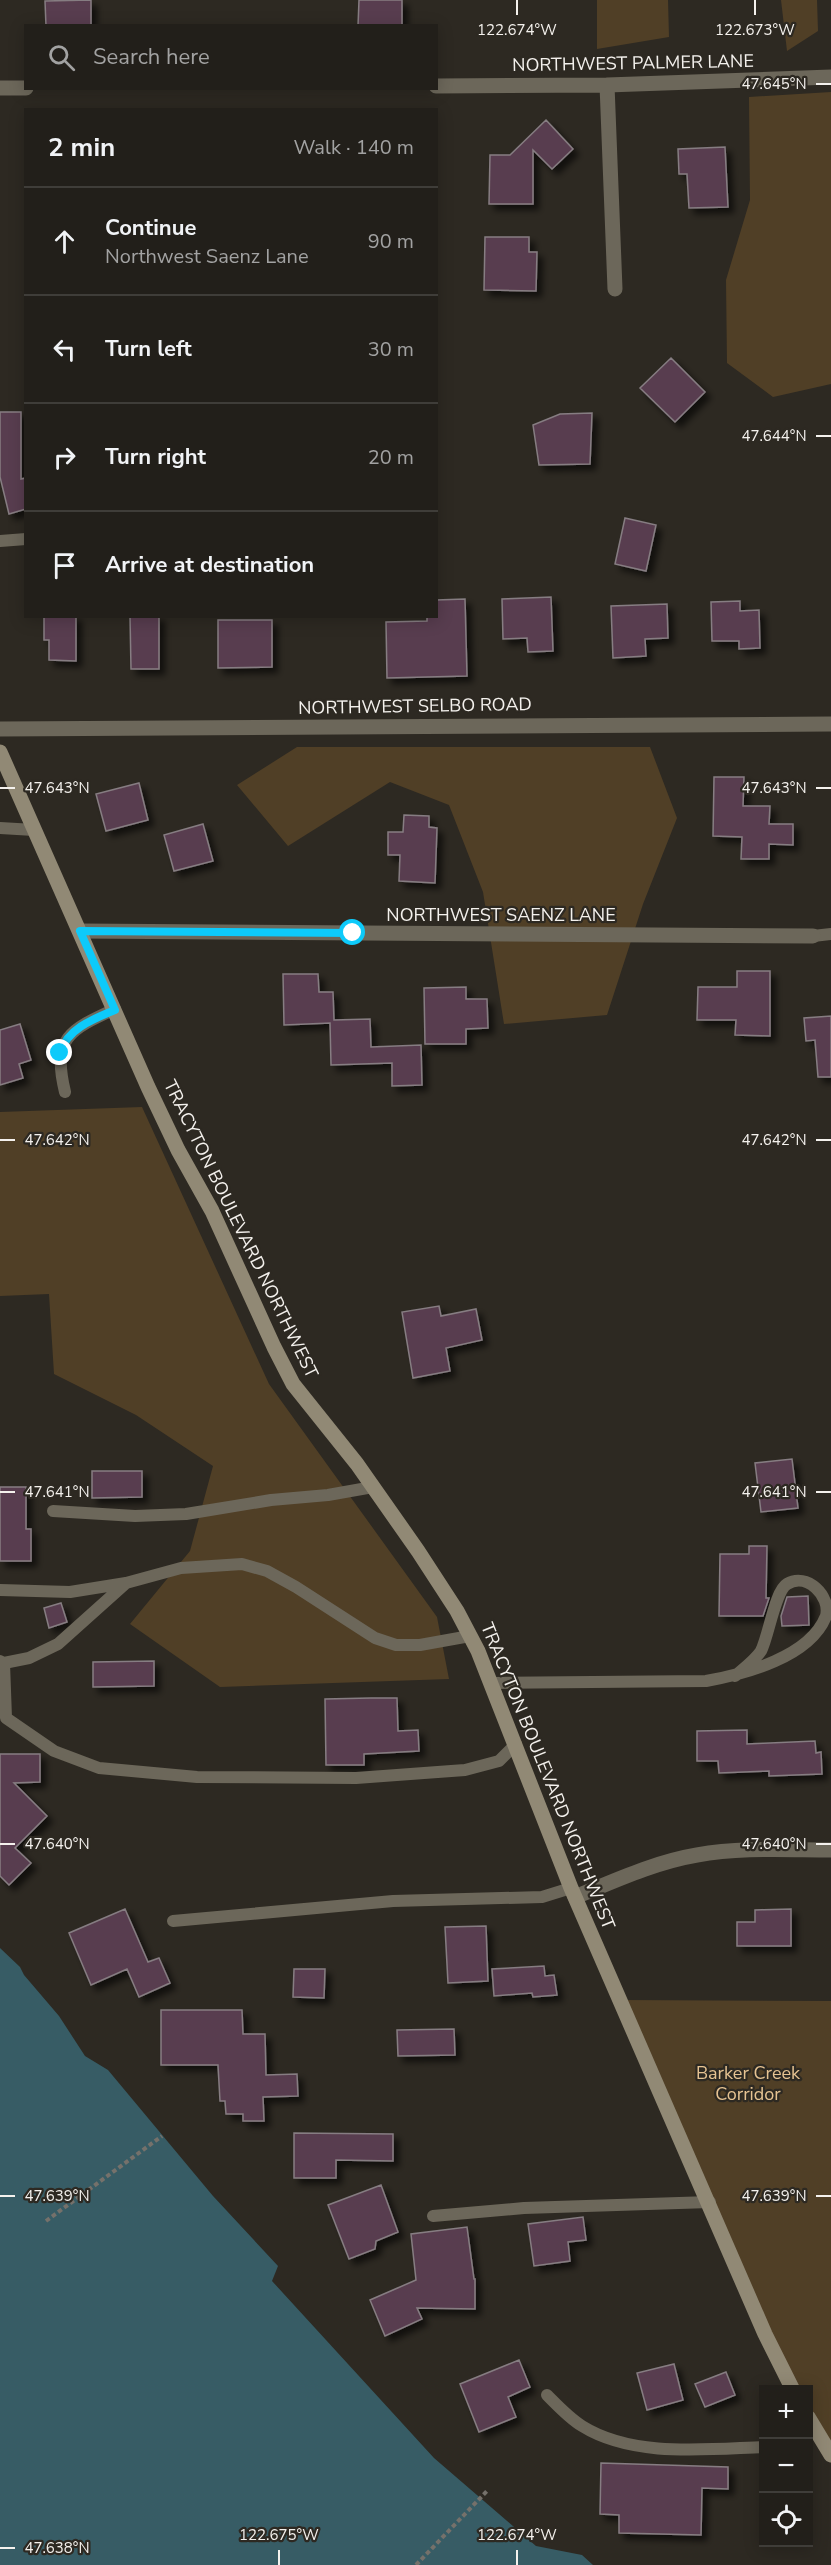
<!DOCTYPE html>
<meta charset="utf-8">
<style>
:root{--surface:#221f1a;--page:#2a2723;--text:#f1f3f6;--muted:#a2a2a2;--line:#3f3d39}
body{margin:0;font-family:"Nunito Sans",sans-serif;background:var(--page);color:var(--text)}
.controls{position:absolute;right:18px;bottom:18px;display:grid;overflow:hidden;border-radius:0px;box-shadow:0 3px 15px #0003}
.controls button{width:54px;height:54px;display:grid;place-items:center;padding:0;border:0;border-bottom:2px solid var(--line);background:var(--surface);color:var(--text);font:30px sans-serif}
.stop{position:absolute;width:18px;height:18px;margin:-14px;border:4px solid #0dcafa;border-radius:50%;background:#fff}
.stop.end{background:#0dcafa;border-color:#fff;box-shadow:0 2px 6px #0008}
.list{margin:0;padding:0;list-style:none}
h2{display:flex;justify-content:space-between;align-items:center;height:78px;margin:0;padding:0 24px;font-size:26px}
h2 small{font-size:20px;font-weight:400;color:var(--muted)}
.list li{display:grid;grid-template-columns:39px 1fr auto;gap:18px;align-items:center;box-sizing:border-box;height:108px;padding:0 24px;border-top:2px solid var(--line)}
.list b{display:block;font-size:22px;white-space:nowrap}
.list p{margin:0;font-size:20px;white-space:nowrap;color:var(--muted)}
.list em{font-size:20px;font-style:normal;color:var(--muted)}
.icon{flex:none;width:33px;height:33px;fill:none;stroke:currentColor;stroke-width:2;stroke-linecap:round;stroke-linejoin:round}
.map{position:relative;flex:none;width:831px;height:2565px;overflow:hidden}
.search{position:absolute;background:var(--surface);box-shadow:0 3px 15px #0003;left:24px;top:24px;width:414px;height:66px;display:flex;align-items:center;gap:15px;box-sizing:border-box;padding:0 21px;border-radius:0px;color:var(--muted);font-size:22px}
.panel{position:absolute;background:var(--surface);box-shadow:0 3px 15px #0003;left:24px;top:108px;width:414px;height:510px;border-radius:0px}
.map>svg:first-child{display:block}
.green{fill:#503f26}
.water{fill:#375c65}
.building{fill:#593e4f;stroke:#867d82;stroke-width:1.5;filter:url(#shadow)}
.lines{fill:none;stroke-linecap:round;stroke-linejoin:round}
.path{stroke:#75716b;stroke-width:4;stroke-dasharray:4.5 3;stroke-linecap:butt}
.lane{stroke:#6c675a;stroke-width:12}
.street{stroke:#6c675a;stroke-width:15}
.secondary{stroke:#918975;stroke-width:15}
.route{stroke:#0dcafa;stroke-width:8}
.ticks{fill:none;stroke:#f4f1ed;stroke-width:2}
.labels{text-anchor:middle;stroke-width:4.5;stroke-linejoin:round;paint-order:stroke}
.street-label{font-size:18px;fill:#f4f1ed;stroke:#2d2922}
.park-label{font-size:18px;fill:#e6c392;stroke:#2d2922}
.ticks-label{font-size:15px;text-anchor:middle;fill:#f4f1ed;stroke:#2d2922;stroke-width:4.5;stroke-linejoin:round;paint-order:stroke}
</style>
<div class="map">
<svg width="831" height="2565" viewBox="0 0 831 2565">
<defs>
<filter id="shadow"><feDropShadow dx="5.5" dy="5.5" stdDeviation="3" flood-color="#0009"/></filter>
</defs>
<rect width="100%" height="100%" fill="#2d2922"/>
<path class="green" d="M597,0H668L669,37L597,49Z
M781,0H817L818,31L787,51Z
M831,92V384L773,397L727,363L726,280L750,200L749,97Z
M297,747H650L677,818L643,904L607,1015L504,1024L483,892L449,805L390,782L288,846L237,785Z
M142,1107L269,1384L437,1617L449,1679L220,1687L130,1624L190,1551L213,1466L136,1415L54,1374L49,1294L0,1296V1112Z
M620,2000L831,2001V2455L809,2417L808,2390L793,2389Z"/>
<path class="water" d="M0,1948L20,1967L24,1975L59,2016L85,2056L108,2070L213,2196L278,2266L272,2281L434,2458L536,2546L582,2555L593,2565H0Z"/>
<path class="building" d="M91,0V26H46L45,1Z
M359,0H402V26H358Z
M546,120L573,149L552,169L533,150V204H489L490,155H510Z
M725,147L728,207L689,208L687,174H679L678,149Z
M485,237H529V252H537L536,291L484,290Z
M671,358L705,392L675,422L640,388Z
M0,412H21V479L26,478V509L9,514L0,477Z
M592,413L590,464L539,465L533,425L560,414Z
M625,518L656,525L646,571L615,564Z
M551,597L553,651L528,652L527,638L503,639L502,599Z
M465,599L467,676L387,678L386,622L427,621V616H436V600Z
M740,601V611L759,610L760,648L739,649V641H712L711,602Z
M667,604L668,638L645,639L646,656L613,658L611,606Z
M44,616H76V661L49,660V640H44Z
M130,616H159V669H131Z
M218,620H272V667L218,668Z
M714,777H744L743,806H770L769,824H793V845L769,844V859H741L742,837L713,836Z
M139,783L148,820L106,831L96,794Z
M404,815L429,816V827L437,828L435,883L399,881L400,855H388V832H403Z
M203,824L213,861L174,871L164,835Z
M737,971H770V1036L735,1035L736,1020H697L698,987H737Z
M283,974H318L319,992H333L334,1020L370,1019L371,1047L421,1045L422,1085L392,1086V1063L331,1065L330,1023L284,1025Z
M466,987V999H487L488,1028L466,1029V1044H425L424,988Z
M831,1016V1077H818L815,1040L806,1041L804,1018Z
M20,1024L31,1060L19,1064L23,1078L0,1085V1030Z
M439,1306L441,1316L476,1309L482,1340L446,1348L450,1371L413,1378L402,1312Z
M792,1459L798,1508L761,1512L755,1463Z
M92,1471H142V1497L92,1498Z
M0,1487H26V1529H31V1561H0Z
M749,1546H767L766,1598H769L763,1616H719L720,1554H749Z
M808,1596L809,1625L782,1626L781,1616L787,1597Z
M61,1603L67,1622L49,1628L44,1608Z
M154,1661V1686L93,1687V1662Z
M371,1698H397L398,1731L418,1730L419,1751L364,1754V1765H326L325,1699Z
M747,1730V1744L815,1741L816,1753L821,1752L822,1774L769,1776V1771L719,1773L718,1761H697V1731Z
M0,1754H40V1782L14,1783L47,1816L15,1848L31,1863L9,1885L0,1876Z
M125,1909L148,1962L159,1958L170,1983L139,1997L127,1969L91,1985L69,1933Z
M791,1909V1946H737V1922H755V1910Z
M486,1926L488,1981L448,1983L445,1927Z
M544,1966L545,1976L554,1975L557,1995L533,1997L532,1993L494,1996L492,1969Z
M294,1969H325L324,1998L293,1997Z
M161,2010H242L243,2034H265L266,2075L297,2074L298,2096L263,2097L264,2121H243V2114H226L225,2101H220L218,2065H161Z
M454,2029L455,2055L398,2056L397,2030Z
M294,2133L393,2134V2161L336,2160V2178H294Z
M381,2185L398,2232L376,2241L375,2249L349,2259L328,2205Z
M583,2217L586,2240L568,2242L570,2261L534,2266L528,2224Z
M467,2227L474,2279H475V2309L417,2308L422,2319L385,2336L370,2300L416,2280L411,2234Z
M519,2360L530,2387L508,2397L516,2417L479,2432L460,2384Z
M674,2364L683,2400L647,2410L637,2373Z
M726,2372L735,2395L705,2407L695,2384Z
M601,2463L728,2467V2489L702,2488L701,2535L619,2533V2515L600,2514Z"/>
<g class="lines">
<path class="path" d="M46,2221L162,2136
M416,2565L487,2491"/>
<path class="lane" d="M0,541L26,539
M0,828L34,830
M813,936L831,934
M65,1092C52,1038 69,1030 115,1009
M53,1511L135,1516L186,1514L271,1500L328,1495L373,1487
M0,1590L70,1592L126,1583L181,1568L242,1564L267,1571L296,1587L375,1638L396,1645H420L470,1636
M0,1661L4,1663L29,1658L58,1644L125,1584
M4,1663L6,1718L54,1751L99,1768L197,1777L356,1778L465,1770L499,1761L516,1744
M492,1683L706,1681C745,1674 810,1657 826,1616C831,1596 807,1572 787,1584C775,1591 769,1635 761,1651C755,1660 743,1669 735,1676
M173,1921L393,1901L542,1897L571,1888
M433,2216L524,2208L710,2202
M547,2395C558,2406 569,2418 582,2426C633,2458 707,2449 764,2447"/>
<path class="street" d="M607,85L615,289
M436,86L607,85L831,77
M0,88H26
M0,729L831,724
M80,931L813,936
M575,1897C614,1881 655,1862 697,1855C741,1847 787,1850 831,1850"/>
<path class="secondary" d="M0,752L148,1087L178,1150L212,1211L274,1347L293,1384L357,1464L418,1551L457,1611L478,1651L571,1888L765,2334L793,2390
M808,2417L831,2455"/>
</g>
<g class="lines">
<path class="route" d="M60,1053C67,1029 93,1019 115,1010L80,931L353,933"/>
</g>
<path class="ticks" d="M517,0V15M755,0V15M816,84H831M816,436H831M0,788H15M816,788H831M0,1140H15M816,1140H831M0,1492H15M816,1492H831M0,1844H15M816,1844H831M0,2196H15M816,2196H831M0,2548H15M279,2550V2565M517,2550V2565"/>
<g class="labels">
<g class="street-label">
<text transform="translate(633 63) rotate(-1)" y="6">NORTHWEST PALMER LANE</text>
<text transform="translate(415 706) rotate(-1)" y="6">NORTHWEST SELBO ROAD</text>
<text x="501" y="921">NORTHWEST SAENZ LANE</text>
<text transform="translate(241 1229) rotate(64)" y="6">TRACYTON BOULEVARD NORTHWEST</text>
<text transform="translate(548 1776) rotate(68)" y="6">TRACYTON BOULEVARD NORTHWEST</text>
</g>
<g class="park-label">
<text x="748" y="2079">Barker Creek<tspan x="748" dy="21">Corridor</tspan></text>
</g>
</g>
<g class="ticks-label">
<text x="517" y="35">122.674°W</text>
<text x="755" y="35">122.673°W</text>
<text x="774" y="89">47.645°N</text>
<text x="774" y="441">47.644°N</text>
<text x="57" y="793">47.643°N</text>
<text x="774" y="793">47.643°N</text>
<text x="57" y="1145">47.642°N</text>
<text x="774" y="1145">47.642°N</text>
<text x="57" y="1497">47.641°N</text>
<text x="774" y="1497">47.641°N</text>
<text x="57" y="1849">47.640°N</text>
<text x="774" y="1849">47.640°N</text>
<text x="57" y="2201">47.639°N</text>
<text x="774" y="2201">47.639°N</text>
<text x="279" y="2540">122.675°W</text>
<text x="517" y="2540">122.674°W</text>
<text x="57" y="2553">47.638°N</text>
</g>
</svg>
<div class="controls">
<button>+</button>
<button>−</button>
<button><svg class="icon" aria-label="locate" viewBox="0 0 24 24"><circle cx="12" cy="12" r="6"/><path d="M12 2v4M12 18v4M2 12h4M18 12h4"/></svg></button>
</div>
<div class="stop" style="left:353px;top:933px"></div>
<div class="stop end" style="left:60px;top:1053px"></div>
<div class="search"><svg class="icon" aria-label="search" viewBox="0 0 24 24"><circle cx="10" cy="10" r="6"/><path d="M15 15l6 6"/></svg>Search here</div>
<section class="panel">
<h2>2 min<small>Walk · 140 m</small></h2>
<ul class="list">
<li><svg class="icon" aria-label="ahead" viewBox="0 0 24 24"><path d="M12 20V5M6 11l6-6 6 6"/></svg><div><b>Continue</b><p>Northwest Saenz Lane</p></div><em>90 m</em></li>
<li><svg class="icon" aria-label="left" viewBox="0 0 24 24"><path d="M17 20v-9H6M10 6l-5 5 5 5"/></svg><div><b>Turn left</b></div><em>30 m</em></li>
<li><svg class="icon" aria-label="right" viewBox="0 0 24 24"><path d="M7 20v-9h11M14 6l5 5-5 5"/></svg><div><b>Turn right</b></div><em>20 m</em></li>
<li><svg class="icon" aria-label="arrive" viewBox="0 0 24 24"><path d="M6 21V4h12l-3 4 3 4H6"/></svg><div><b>Arrive at destination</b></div></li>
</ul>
</section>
</div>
